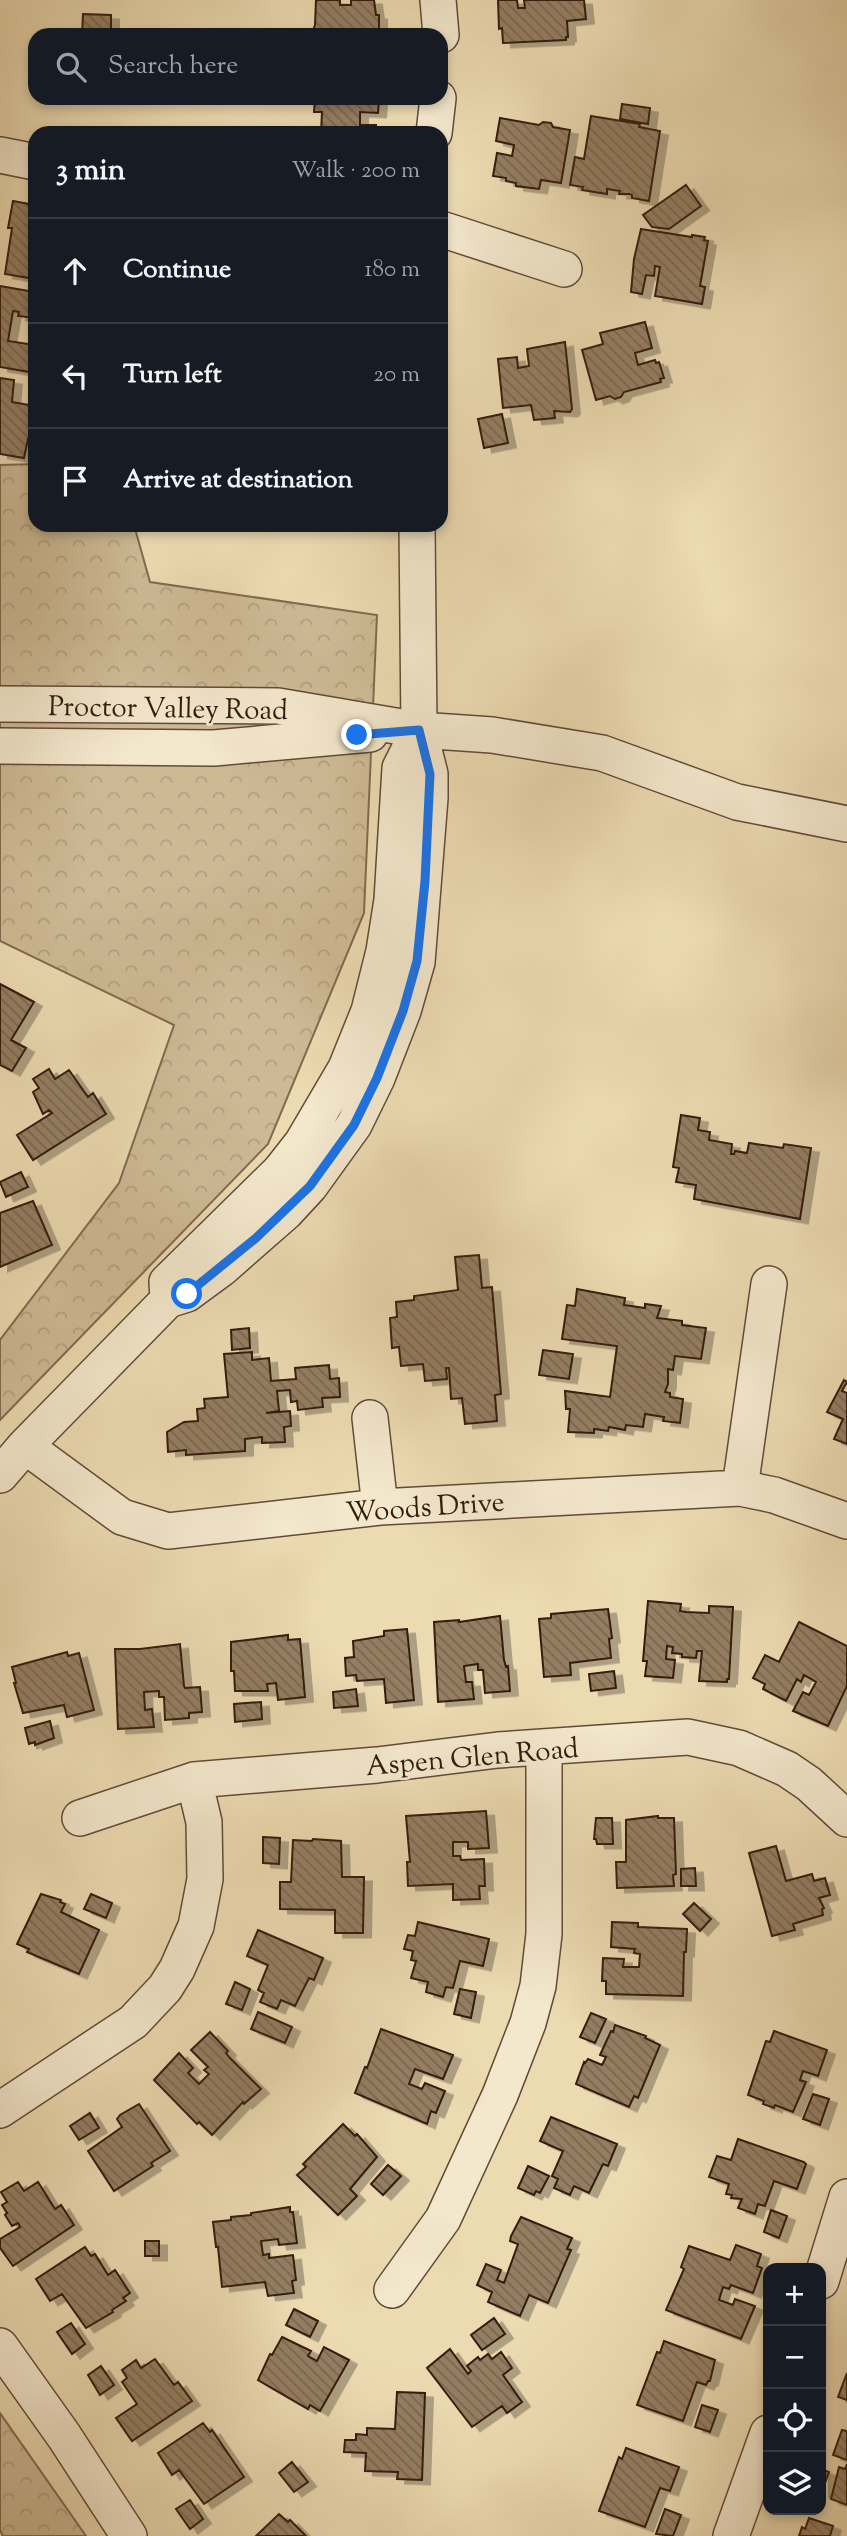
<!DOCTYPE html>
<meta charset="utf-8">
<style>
:root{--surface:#171b24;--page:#20242c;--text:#f1f3f6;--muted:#9ea1a6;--line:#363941}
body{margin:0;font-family:"Sorts Mill Goudy",serif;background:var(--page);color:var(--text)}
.controls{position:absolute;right:21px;bottom:21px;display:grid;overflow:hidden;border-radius:14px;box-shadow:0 4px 10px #0003}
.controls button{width:63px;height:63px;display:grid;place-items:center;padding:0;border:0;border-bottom:2px solid var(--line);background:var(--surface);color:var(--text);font:35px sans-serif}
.stop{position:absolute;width:21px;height:21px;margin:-16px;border:5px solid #1a73e8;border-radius:50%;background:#fff}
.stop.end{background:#1a73e8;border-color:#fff;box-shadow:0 2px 7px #0008}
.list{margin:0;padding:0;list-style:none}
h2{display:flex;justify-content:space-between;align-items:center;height:91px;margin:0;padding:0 28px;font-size:30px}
h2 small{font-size:23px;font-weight:400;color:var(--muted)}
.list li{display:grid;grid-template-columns:46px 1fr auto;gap:21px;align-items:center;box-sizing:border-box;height:105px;padding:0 28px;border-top:2px solid var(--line)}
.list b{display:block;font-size:26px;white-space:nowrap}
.list em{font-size:23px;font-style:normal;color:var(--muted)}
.icon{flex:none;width:38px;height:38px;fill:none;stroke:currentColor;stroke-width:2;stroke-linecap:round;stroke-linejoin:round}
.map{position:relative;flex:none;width:847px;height:2536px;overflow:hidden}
.search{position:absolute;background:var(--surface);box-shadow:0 4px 10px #0003;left:28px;top:28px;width:420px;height:77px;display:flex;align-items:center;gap:18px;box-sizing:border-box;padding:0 24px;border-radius:21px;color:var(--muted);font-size:26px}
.panel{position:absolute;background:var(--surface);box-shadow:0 4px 10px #0003;left:28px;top:126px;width:420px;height:406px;border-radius:21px}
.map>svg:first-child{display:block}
.forest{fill:url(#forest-crowns);stroke:#806a51;stroke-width:2}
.building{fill:url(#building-back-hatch);stroke:#341b0d;stroke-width:2;filter:url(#shadow)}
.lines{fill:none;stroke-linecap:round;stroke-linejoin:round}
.minor-casing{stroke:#624b36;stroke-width:38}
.minor{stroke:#f3e7cc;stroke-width:35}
.route{stroke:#1a73e8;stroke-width:9}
.labels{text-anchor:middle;stroke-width:5;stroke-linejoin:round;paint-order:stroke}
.street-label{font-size:28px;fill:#341b0d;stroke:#f3e7cc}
</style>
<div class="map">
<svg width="847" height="2536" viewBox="0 0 847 2536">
<defs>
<pattern id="forest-crowns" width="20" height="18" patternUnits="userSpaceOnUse" patternTransform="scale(1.75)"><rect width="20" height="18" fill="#cdba95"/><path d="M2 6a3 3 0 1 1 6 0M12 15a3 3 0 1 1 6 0" fill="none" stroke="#b19f7f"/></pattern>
<pattern id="building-back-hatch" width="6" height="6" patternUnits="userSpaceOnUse" patternTransform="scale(1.75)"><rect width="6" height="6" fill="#947e62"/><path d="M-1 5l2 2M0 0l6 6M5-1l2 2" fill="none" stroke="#7a664f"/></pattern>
<filter id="shadow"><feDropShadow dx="8" dy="4.5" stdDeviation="0" flood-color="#0004"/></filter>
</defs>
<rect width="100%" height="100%" fill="#ecdab1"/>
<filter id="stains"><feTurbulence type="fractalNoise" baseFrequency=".00286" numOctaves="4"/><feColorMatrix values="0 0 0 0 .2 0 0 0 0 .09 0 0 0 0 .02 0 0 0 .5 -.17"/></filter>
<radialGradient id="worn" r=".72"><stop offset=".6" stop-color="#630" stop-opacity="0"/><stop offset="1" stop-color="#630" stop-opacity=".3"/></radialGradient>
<path class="forest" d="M35,464V525H134L150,582L377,615L364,913L268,1144L0,1420V1340L119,1183L174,1025L0,941V465Z
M0,2413L86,2536H3L0,2530Z"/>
<path class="building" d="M316,0H340V5H351V0H374L376,15H379V35H311L315,25Z
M498,0H517L518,8H525L524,0H584L586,19L567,21L568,37H566V40L503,43L502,28L499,29Z
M83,14L111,15V35H82Z
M315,98H382L379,100L378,113L360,112V125H376V133H321L322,112H314Z
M622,104L650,108L648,124L620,119Z
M591,116L640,124L639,127L660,131L649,201L632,198V195L630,194H619L620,191L607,189V194L582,190L583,187L570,185L575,157L584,159Z
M500,118L539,125L543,122L551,123L553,127L570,130L561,183L541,180L539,189L516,186V183L506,181V178L493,176L497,153L512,156L514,145L496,141Z
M686,185L701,206L669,229L652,227L643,215Z
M13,201L35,205V279L5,274L12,228H8Z
M641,229L692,237V235L705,237L704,240L708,241L700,286L705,287L702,304L655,296L660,267L655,266L654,276L646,275L642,294L631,292L634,259Z
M0,286L35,292V318L18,316L19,312L13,311L8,341L35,345V373L0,367Z
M645,322L652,348L635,353L638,365L655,360L656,363L659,362L664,378L660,379L661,382L624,392L621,397L615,399L610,396L596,400L582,350L603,344L600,333Z
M565,342L572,409L570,412L554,411L555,418L534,420L531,405L503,408L498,359L517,357L518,368L529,366L527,349Z
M0,378L14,380L12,402L35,406L30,440L28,439L24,458L0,454Z
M502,414L508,443L484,448L478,419Z
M0,984L34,1002L11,1040L26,1048L12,1071L0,1065Z
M49,1069L55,1079L69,1070L88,1097L93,1093L106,1114L33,1160L17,1135L52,1113L49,1110L43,1114L33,1092L39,1088L33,1079Z
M681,1115L700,1118L698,1130L710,1132L709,1140L732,1144L731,1154H734L735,1151L747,1153L749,1143L783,1148L784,1144L811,1148L800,1219L694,1199L696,1185L676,1182L679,1168L673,1167Z
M21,1172L28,1187L6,1197L0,1182Z
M33,1201L52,1245L0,1267V1213Z
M479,1255L482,1288L492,1287L501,1394L495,1395L497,1421L465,1424L462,1398L451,1399L449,1368H446L447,1379L425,1381L423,1364L401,1366L399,1347L392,1348L390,1318L397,1317L396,1302L414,1300V1296L458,1290L455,1257Z
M577,1289L625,1298L624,1305L645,1308V1304L661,1306L657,1318L682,1321V1325L706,1328L701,1359L675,1356L673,1370L668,1369V1384L665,1392L670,1393V1397L683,1399L680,1423L663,1421L664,1417L645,1414L643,1427L626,1425L625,1430L609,1427L608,1431L594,1429V1433L568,1432L570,1409H566L565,1391L610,1397L617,1346L562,1339L567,1305L575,1306Z
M249,1328L250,1348L232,1350L231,1330Z
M543,1350L573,1354L569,1379L539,1375Z
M252,1352V1360L269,1358L271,1381L296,1379L295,1368L329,1365L330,1379L339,1378L340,1397L322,1398L323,1407L298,1410L297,1401L291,1402L290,1390L277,1391L279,1411L266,1413L290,1411L291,1426L284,1427L285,1442L262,1443V1437L245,1439V1451L186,1455V1450L168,1452L167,1432L184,1422L198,1421L197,1409L205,1408L204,1399L228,1397L224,1354Z
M844,1380L847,1382L842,1391L847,1393V1444L834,1439L843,1419L827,1412Z
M648,1601L681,1604L680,1611L686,1612L709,1613V1606L733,1607L729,1679H727V1682L699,1681L702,1651H697L696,1658L682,1657V1654L672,1653L673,1647L667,1646L666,1659L675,1660L673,1678L645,1676L647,1661H643Z
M608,1609L612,1638L609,1639L611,1658L570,1663L571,1675L544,1677L539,1619L551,1618V1614Z
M500,1616L504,1660L506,1667L508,1666L510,1691L485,1693L483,1670H478V1664L464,1666L466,1682H472L474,1699L438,1702L434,1622L459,1620V1622Z
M799,1622L847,1646V1686L828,1726L793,1711L803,1692L809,1695L816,1682L804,1675L801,1682L797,1679L786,1701L763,1689L765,1684L753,1678L765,1655L779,1662Z
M407,1629L414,1700L386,1703L384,1679L357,1681L356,1675L346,1676L345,1658L354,1657L353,1641L384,1636V1631Z
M288,1635V1640L300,1639L305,1697L278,1700L276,1683L267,1684L268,1691H235L234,1671H231V1642Z
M180,1644L184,1686L185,1688L200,1687L202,1712L189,1713V1718L165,1720L164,1697H159V1691L144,1692L145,1710L152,1709L154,1727L118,1729L115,1649H140Z
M67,1652L68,1656L79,1653L94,1710L67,1717L64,1705L23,1713L14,1683H16L12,1667Z
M614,1671L616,1688L591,1691L589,1674Z
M356,1689L358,1706L334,1708L333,1692Z
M261,1702L262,1719L235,1722L234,1704Z
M50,1721L54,1738L35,1745V1742L29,1744L25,1728Z
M486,1811L489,1848L468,1849V1842H453V1856H460L461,1860L484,1859L485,1886H479L480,1899L453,1900V1884L408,1886L407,1862H410L406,1816Z
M658,1816V1818H674L676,1874L673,1875L674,1886L617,1888L616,1862H626V1820Z
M596,1818H612L613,1844H597L596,1839H594Z
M263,1837L280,1838L279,1864L263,1863Z
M313,1839L341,1841L342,1877H364L363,1933H335V1910L280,1909V1882H291L293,1840L312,1841Z
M776,1846L786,1881L812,1874L814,1881L825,1878L830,1895L819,1898L824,1908L822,1909L823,1915L793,1924L795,1930L772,1936L749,1853Z
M695,1868L696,1886H681V1869Z
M41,1894L61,1900L60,1902L65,1904L61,1912L99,1930L79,1974L27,1952L29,1949L17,1944Z
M91,1894L112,1903L106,1918L84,1909Z
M694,1903L711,1919L700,1931L683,1914Z
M418,1922L489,1939L483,1966L460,1961L453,1988L446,1987L443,1997L426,1992L428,1982L411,1978L416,1961L411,1960L413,1951L404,1949L408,1935L415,1936Z
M612,1922L638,1923V1927L687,1929L686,1952H684L683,1996L606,1994V1981H602L603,1958L624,1959L623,1967H639L640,1954L634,1953L635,1949L611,1947Z
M258,1930L323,1958L314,1980L309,1978L295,2006L281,2000L277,2009L260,2002L264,1993L258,1990L268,1965L247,1956Z
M235,1982L250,1989L242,2010L226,2004Z
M460,1989L476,1992L471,2018L454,2014Z
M258,2012L292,2027L285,2043L251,2029Z
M591,2013L606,2019L595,2043L580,2037Z
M615,2025L646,2036L645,2038L660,2045L638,2098L634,2096L629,2107L576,2084L584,2062L585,2063L588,2059L602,2065L606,2057L600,2055L611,2031L613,2032Z
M381,2029L453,2055L443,2079L415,2069L409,2084L422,2089L425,2083L445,2091L436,2113L431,2111L427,2124L355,2093L365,2067L367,2068Z
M774,2031L827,2050L818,2076L803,2071L800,2080L806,2082L793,2112L775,2105L774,2108L763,2104L764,2101L748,2095L766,2041L770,2042Z
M210,2032L228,2051L226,2053L230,2058L261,2089L244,2104L243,2102L212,2135L199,2122L197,2124L154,2080L179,2053L193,2068L188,2073L199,2084L209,2074L204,2070L208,2067L191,2050Z
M813,2094L829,2099L820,2125L803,2119Z
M139,2104L170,2151L151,2163L153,2166L114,2191L88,2151L122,2127L117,2119L120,2115Z
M90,2113L99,2128L79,2140L70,2126Z
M551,2117L617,2144L608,2166L603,2164L589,2193L574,2186L570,2195L554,2188L558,2179L552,2176L563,2151L540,2141Z
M343,2124L355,2136L357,2134L377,2157L350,2189L357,2196L338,2215L297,2175L306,2167L303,2164Z
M738,2139L804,2162L806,2164L797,2189L774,2181L765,2206L758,2204L755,2214L738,2208L742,2199L731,2198L732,2195L726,2194L729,2184L709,2177L717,2156L731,2160Z
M388,2165L401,2176L383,2195L371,2184Z
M528,2166L549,2176L540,2193L536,2191L534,2195L518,2188Z
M18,2182L24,2191L38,2182L55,2209L61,2205L74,2225L13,2266L0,2248V2239L20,2227L18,2223L12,2226L5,2215L7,2213L2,2205L7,2202L1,2192Z
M290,2207V2212H293L297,2243L279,2245L278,2239L261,2241L263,2255L269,2254V2258L293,2255L296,2280L292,2281L294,2293L268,2296L265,2282L222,2287L218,2247H216L213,2222L231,2220V2217L251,2215V2213Z
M771,2210L787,2216L779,2238L764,2232Z
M521,2217L572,2238L567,2249L571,2250L548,2303L529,2295L520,2316L488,2302L492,2292L477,2285L486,2264L501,2270L497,2280L504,2283L518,2244L510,2241L511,2236Z
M145,2241H159V2256H145Z
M736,2245L761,2254L757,2266L762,2268L753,2293L731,2285L729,2289L723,2287L719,2300L733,2305L735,2299L755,2306L741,2339L666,2310L684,2269L681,2267L689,2246L730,2260Z
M85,2247L91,2256L95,2254L108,2275L115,2270L130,2293L123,2298L126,2301L112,2310L113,2312L86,2328L62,2294L50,2301L36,2279Z
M294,2309L318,2321L310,2337L286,2325Z
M494,2318L505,2334L482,2350L471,2335Z
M71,2323L85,2344L72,2354L57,2332Z
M282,2337L311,2351L308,2356L317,2361L324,2347L349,2360L320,2411L310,2405L308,2409L258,2380L270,2354L272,2355Z
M664,2341L715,2360L710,2381H708L706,2385L697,2382L683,2421L637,2405L657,2352L660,2353Z
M450,2349L468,2374L471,2371L467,2366L478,2357L480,2360L488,2354L492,2359L501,2352L512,2368L503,2375L522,2402L507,2413L502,2406L472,2427L427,2368Z
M155,2359L174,2385L178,2382L192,2401L132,2441L116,2418L137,2404L122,2382L127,2378L122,2370L136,2360L141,2368Z
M101,2366L114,2385L100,2395L88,2375Z
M847,2373V2400L838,2397Z
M397,2392L425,2393L422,2480L397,2479L398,2472L365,2471L366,2453L344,2452L345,2440H356V2434L367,2435V2428L395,2429Z
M702,2405L718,2410L710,2432L695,2427Z
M203,2423L210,2432L212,2430L244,2477L204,2504L179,2470L172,2475L158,2453Z
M842,2430L847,2431V2460L833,2455Z
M626,2448L679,2467L670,2491L660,2488L645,2527L599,2511L619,2457L622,2459Z
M292,2462L308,2482L294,2492L279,2473Z
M847,2464V2505L831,2499L839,2467L845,2469Z
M821,2469L829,2472L821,2494Z
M190,2500L203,2519L190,2529L176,2509Z
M665,2509L681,2515L673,2536L656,2534Z
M279,2514L288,2522L290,2520L306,2536H256Z
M809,2518L833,2526L830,2536H799L802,2527L805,2529Z"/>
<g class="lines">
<g class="minor-casing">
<path id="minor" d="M438,0L441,35
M434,133L438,98
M0,155L35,162
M441,229L564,269
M0,704L278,706L419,730L492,735L602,753L737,802L847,824
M0,746L214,748L370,734
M168,1300L167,1282L280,1171L302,1143L346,1068L369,1011L384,951L392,900L400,768L419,730
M370,1418L380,1507
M25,1446L122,1517L168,1531L380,1507L740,1488L774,1495L847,1521
M0,1475L25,1446L168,1300L187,1294L221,1269L286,1212L310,1186L354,1125L377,1078L403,1011L417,962L430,798V774L419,730L417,525
M740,1488L769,1284
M80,1818L194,1780L377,1765L498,1750L688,1737L739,1748L787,1769L809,1784L847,1819
M0,2110L133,2022L165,1988L177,1969L196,1926L205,1879L204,1822L194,1780
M821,2281L847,2197
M392,2290L443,2219L500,2095L528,2023L538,1986L544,1934V1747
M0,2346L64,2436L129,2536
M731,2536L768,2433"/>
</g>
<use href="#minor" class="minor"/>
</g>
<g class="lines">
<path class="route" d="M187,1294L256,1238L310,1186L354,1125L377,1078L403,1011L417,961L425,881L430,774L419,730L357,735"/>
</g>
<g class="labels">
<g class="street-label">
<text transform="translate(168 707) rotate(1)" y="10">Proctor Valley Road</text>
<text transform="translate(425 1506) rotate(-4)" y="10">Woods Drive</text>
<text transform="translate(472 1756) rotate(-5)" y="10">Aspen Glen Road</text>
</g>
</g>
<rect width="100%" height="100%" filter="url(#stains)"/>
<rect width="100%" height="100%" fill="url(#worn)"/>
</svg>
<div class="controls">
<button>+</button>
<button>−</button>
<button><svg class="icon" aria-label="locate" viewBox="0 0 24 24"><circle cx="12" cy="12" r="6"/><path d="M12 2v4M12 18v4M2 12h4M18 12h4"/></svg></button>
<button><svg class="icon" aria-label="layers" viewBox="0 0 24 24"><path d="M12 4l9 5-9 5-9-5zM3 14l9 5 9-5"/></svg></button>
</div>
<div class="stop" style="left:187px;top:1294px"></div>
<div class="stop end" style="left:357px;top:735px"></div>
<div class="search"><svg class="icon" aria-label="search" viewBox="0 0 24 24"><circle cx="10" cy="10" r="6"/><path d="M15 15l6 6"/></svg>Search here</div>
<section class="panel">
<h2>3 min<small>Walk · 200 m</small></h2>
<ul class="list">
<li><svg class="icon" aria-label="ahead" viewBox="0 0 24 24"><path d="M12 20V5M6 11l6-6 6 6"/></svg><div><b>Continue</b></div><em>180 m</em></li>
<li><svg class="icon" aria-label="left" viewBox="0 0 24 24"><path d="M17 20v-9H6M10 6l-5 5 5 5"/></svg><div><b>Turn left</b></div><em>20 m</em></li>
<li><svg class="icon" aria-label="arrive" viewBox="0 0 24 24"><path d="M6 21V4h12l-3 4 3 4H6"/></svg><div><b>Arrive at destination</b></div></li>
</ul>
</section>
</div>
